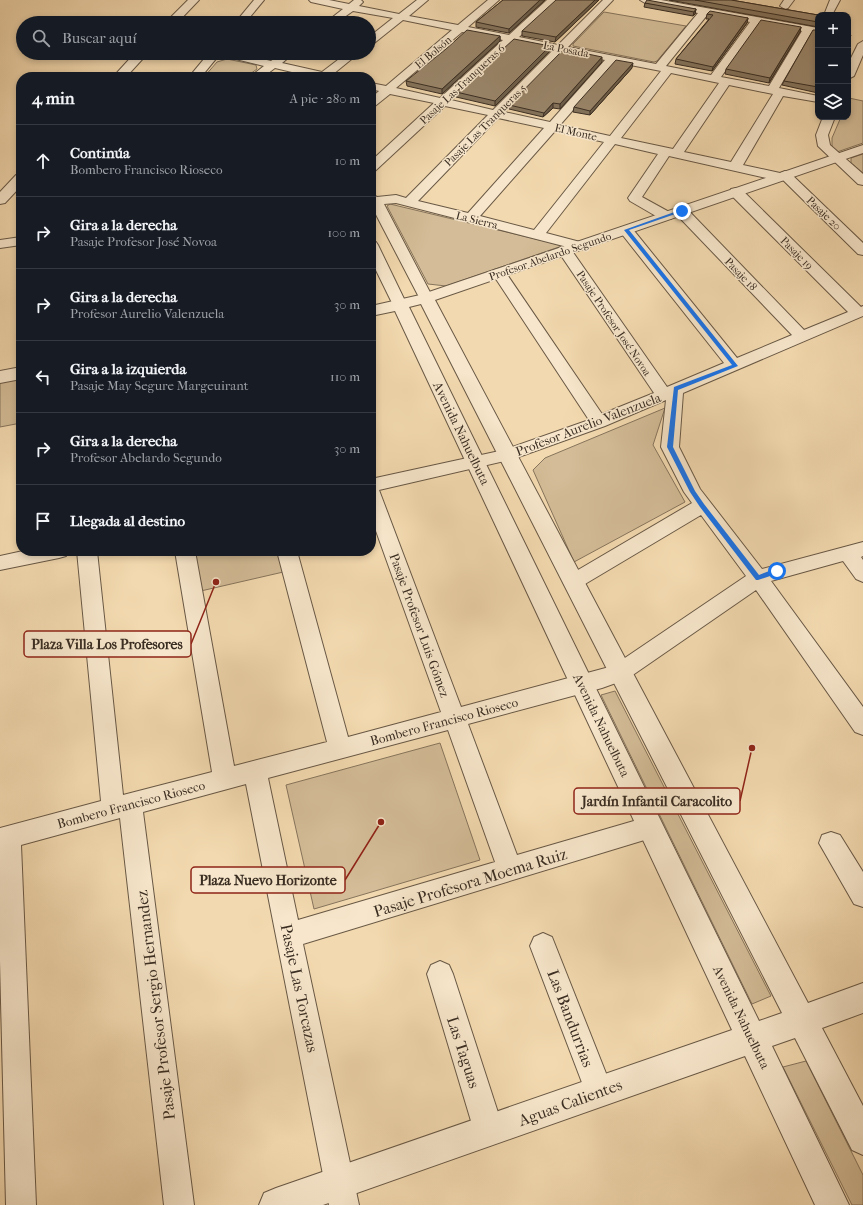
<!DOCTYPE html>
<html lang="es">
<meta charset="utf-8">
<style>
:root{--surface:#171b24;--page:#20242c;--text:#f1f3f6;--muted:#9ea1a6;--line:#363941}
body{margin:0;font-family:"IM FELL French Canon",serif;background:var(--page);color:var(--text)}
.controls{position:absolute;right:12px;top:12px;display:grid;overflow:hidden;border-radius:8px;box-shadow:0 2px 6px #0003}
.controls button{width:36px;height:36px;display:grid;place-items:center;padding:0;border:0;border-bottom:1px solid var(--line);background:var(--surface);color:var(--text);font:20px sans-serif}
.stop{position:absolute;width:12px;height:12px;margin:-9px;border:3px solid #1a73e8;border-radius:50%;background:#fff}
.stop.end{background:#1a73e8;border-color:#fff;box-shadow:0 1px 4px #0008}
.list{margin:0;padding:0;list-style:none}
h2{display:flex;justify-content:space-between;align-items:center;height:52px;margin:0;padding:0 16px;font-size:17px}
h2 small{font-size:13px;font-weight:400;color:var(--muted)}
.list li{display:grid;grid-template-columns:26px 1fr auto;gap:12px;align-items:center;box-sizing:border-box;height:72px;padding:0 16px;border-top:1px solid var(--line)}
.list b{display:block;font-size:15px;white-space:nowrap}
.list p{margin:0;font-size:13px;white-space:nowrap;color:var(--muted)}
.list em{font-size:13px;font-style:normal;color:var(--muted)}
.icon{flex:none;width:22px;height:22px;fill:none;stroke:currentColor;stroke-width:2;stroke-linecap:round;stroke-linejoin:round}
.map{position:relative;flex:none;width:863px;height:1205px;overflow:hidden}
.search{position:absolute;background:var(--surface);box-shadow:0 2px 6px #0003;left:16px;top:16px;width:360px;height:44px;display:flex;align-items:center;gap:10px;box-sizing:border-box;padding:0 14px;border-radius:22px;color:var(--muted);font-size:15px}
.panel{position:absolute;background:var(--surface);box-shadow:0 2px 6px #0003;left:16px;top:72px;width:360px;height:484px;border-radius:16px}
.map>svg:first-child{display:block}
.green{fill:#d3bc97;stroke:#86745c}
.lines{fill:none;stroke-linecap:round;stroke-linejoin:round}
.minor-casing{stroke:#685845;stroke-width:2}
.tertiary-casing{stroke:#685845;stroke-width:2}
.minor{fill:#f7e6cb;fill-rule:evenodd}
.tertiary{fill:#f7e6cb;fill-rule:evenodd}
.wall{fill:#84735c;stroke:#392d22}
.shaded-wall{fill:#6c5e4b;stroke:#392d22}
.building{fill:#9a866b;stroke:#392d22}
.route{fill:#1a73e8}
.labels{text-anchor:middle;stroke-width:3;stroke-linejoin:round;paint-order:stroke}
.far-street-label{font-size:11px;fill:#392d22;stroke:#f7e6cb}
.street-label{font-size:13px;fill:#392d22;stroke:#f7e6cb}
.near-street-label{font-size:16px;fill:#392d22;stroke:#f7e6cb}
.leader{fill:none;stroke:#8f2418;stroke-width:1.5}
.callout-dot{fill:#8f2418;stroke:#f7e6cb;stroke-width:1.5}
.callout{fill:#f7e6cb;stroke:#8f2418;stroke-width:1.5}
.callout-label{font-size:14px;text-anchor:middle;font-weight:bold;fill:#392d22}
</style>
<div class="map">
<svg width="863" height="1205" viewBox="0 0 863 1205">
<rect width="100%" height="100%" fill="#f3d9af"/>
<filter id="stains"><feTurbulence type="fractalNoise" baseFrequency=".005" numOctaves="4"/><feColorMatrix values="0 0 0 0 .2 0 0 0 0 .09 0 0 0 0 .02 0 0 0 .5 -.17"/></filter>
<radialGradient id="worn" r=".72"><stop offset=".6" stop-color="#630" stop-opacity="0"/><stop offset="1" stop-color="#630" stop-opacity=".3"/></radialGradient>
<path class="green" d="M604,12L686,26L657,61L654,62L573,46V44Z
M227,59L256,65L257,69L246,77H204L217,62Z
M849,98L863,101V143L837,152L832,147V138L841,117H848Z
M863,154V173L851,163V158Z
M390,204L548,242L562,246L446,286L428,284L387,206Z
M21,373V423L0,427V377Z
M665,408L653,445L685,502L574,562L533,470L545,458Z
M185,551H287L292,570L192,593Z
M615,691L771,996L752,1004L601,695Z
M440,743L480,860L314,909L286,785Z
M806,1061L863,1175V1205H852L783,1067Z"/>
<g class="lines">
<g class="minor-casing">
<path id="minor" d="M254,0H264L245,23H235Z
M309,0H329L349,4L354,0H361L363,2L359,6L399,14L417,0H428L409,16L458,25L488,0H499L468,27L509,35L547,0H558L519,37L558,45L603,0H613L568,47L656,64L698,13L645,3L640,0H661L818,28V34L811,33L779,88L818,96V102L783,96L743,165L780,173L785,171L789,172L863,243V255L858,254L783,180L780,181L669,156L642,197L671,213L673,216L671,219H661L630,201L628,198L658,154L615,144L546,233L584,243L586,246L584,249L579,250L396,203L384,204L433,298L431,301L426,302L421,301L371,205V194L377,197L396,195L406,198L488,115L445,106L375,171L371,172V161L434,103L390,94L375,106L371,107V98L379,91L371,89V83L386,86L452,30L403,20L373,44L369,45V37L393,18L353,11L336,23H325L343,9L311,2ZM708,14L750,22L711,75L666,66ZM759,23L802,31L769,86L721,77ZM462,32L503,40L440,98L396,88ZM513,42L553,50L493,110L451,100ZM563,52L605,60L550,122L504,112ZM615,62L661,71L610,136L560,125ZM671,73L719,83L673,149L621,138ZM729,85L773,94L731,162L684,152ZM498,118L544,128L468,213L418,201ZM555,131L604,142L534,230L480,216Z
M784,0H794L788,8L785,9L780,6Z
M830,0H840L832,15H824Z
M863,41V55L854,76L848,79V64L858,44Z
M209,53H236L271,61L282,53H294L282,63L322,72L347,53H359L332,75L334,77H313L275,68L263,77H250L264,66L219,55L201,77H189Z
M823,117H835L828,135L830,145L863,174V185L858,184L818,146L816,135Z
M736,188L741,189L861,307L863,306V316L683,393L679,447L700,489L762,569L863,542V556L861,557L863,560V582L856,579L843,561L771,581L863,707V735L855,732L756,590L627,679L602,688L468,724L517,855L651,816L659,819L663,827L659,835L651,838L303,944L359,1205H329L246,784L143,812L194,1205H164L120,818L21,845L36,1205H6L0,961V828L101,801L77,551H97L123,795L212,772L175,551H195L234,766L327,742L277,551H297L348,737L441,712L371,517V479L504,450L589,420L492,273L494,270L499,269L504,270L602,414L654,393L558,251L560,248L565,247L570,248L667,387L724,363L621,233L619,230L621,227H631L737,358L792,335L676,214L674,211L676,208H686L804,330L848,312L731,195L730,192L731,189ZM666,400L661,447L684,492L692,503L566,577L563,582L566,587L573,590L580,587L701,515L746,576L613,666L461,707L379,490L513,459L605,426ZM448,730L495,862L298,920L268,778Z
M21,237V245L0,248V240Z
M371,241L376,242L378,245L407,305L405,308L400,309L395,308L393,305L371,260Z
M23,551H69L66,556L59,558L0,570V556Z
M831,832L840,835L863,872V907L854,904L819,843L822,835Z
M543,933L552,937L613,1091L609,1101L599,1105L589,1101L530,946L534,937Z
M440,961L449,965L453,974L504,1131L499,1141L489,1146L479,1141L474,1131L427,974L431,965Z"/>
</g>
<g class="tertiary-casing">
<path id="tertiary" d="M188,0H199L177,23H165Z
M135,53H148L126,77H113Z
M863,145V153L435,300L808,1003L863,983V1013L822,1028L863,1106V1155L852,1150L795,1038L772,1046L849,1205H815L745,1056L323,1205H259L264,1193L276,1188L732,1030L395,311L371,316V306L420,295ZM421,304L782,1013L759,1021L409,307Z
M21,174V186L5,203L0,204V192L16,175Z
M21,367V379L0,383V371Z"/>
</g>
<use href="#minor" class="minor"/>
<use href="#tertiary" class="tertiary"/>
</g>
<path class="wall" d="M503,0H545L509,33L476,27V22Z
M599,0L555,42L522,36V31Z
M669,0H731L818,15V27Z
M645,3L696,9L695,14L693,16L644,7Z
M707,14L748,18L747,23L712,71L675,64L676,59L709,19H706Z
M801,27L800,32L769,83L725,74L726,69Z
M818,30V93L782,85L784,81Z
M500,36V41L442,94L407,86L406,81Z
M550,46V51L495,106L456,97V92Z
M602,62L560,109L553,108L543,117L509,109V105Z
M632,68L590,115L573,112L574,107Z"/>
<path class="shaded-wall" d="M540,0H545L509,33V29Z
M595,0H599L555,42L556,37Z
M696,9L695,14L693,16L694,12Z
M748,18L747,23L712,71L713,67Z
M801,27L800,32L769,83L770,78Z
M500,36V41L442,94V89Z
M550,46V51L495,106V101Z
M602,57V62L560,109V104Z
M633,63L632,68L590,115V111Z
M553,103V108L543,117L544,113Z"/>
<path class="building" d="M503,0H540L509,29L476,22Z
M556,0H595L556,37L522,31Z
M647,0L696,9L694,12L645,3Z
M695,0H731L818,15V22Z
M710,11L748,18L713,67L676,59L713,15L707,14Z
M761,20L801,27L770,78L726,69Z
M467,30L500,36L442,89L406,81L446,49Z
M813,30H818V87L784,81Z
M848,35H851L848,43Z
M514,39L550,46L495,101L456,92Z
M564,49L602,57L560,104L553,103L544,113L509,105Z
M616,60L633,63L590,111L574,107Z"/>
<path class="route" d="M680,210L684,211L629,230L738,366L678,390L673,447L695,491L704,504L759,575L777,568L780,571L779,573L758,580H756L700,507L690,492L667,447L674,387L732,365L624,230Z"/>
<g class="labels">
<g class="far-street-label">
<text transform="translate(566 49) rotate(11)" y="4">La Posada</text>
<text transform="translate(433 52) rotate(-40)" y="4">El Bolsón</text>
<text transform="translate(462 84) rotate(-43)" y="4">Pasaje Las Tranqueras 6</text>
<text transform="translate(485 125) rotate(-45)" y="4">Pasaje Las Tranqueras 5</text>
<text transform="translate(576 132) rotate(13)" y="4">El Monte</text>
<text transform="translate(824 213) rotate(44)" y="4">Pasaje 20</text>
<text transform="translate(477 220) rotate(14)" y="4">La Sierra</text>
<text transform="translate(797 253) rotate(45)" y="4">Pasaje 19</text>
<text transform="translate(550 256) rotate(-19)" y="4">Profesor Abelardo Segundo</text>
<text transform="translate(741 274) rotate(46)" y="4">Pasaje 18</text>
<text transform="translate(614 323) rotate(56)" y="4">Pasaje Profesor José Novoa</text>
</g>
<g class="street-label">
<text transform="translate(588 424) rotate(-21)" y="5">Profesor Aurelio Valenzuela</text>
<text transform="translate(462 433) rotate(64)" y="5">Avenida Nahuelbuta</text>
<text transform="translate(420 625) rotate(70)" y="5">Pasaje Profesor Luis Gómez</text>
<text transform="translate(444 721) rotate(-15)" y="5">Bombero Francisco Rioseco</text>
<text transform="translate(602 725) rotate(64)" y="5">Avenida Nahuelbuta</text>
<text transform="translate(131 804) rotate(-15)" y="5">Bombero Francisco Rioseco</text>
<text transform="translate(742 1017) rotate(64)" y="5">Avenida Nahuelbuta</text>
</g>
<g class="near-street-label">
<text transform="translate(470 882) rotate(-17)" y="6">Pasaje Profesora Moema Ruiz</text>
<text transform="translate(300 988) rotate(78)" y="6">Pasaje Las Torcazas</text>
<text transform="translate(155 1005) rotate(-97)" y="6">Pasaje Profesor Sergio Hernandez</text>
<text transform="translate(571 1018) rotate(69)" y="6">Las Bandurrias</text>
<text transform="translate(464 1052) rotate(72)" y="6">Las Taguas</text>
<text transform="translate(570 1102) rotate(-20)" y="6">Aguas Calientes</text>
</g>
</g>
<path class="leader" d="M216 582L191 644M752 748L740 801M381 822L345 880"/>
<g class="callout-dot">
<circle cx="216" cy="582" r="4"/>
<circle cx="752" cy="748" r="4"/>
<circle cx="381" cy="822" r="4"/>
</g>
<g class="callout">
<rect x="24" y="631" width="167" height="26" rx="4"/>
<rect x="574" y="788" width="166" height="26" rx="4"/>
<rect x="191" y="867" width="154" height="26" rx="4"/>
</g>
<g class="callout-label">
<text x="107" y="649">Plaza Villa Los Profesores</text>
<text x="657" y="806">Jardín Infantil Caracolito</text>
<text x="268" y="885">Plaza Nuevo Horizonte</text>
</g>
<rect width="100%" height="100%" filter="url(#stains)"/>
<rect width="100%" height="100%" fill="url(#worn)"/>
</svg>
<div class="controls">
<button>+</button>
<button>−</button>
<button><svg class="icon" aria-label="layers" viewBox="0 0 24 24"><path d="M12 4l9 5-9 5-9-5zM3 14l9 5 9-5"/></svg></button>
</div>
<div class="stop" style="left:777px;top:571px"></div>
<div class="stop end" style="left:682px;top:211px"></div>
<div class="search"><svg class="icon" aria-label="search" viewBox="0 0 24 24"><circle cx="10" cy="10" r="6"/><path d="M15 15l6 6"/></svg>Buscar aquí</div>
<section class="panel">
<h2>4 min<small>A pie · 280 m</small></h2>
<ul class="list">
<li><svg class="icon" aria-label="ahead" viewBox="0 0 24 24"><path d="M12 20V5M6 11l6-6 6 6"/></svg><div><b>Continúa</b><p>Bombero Francisco Rioseco</p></div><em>10 m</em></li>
<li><svg class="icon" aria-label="right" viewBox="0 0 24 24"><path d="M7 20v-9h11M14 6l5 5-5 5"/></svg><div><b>Gira a la derecha</b><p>Pasaje Profesor José Novoa</p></div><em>100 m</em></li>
<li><svg class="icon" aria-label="right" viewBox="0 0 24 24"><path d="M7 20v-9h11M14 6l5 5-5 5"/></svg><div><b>Gira a la derecha</b><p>Profesor Aurelio Valenzuela</p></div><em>30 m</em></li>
<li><svg class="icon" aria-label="left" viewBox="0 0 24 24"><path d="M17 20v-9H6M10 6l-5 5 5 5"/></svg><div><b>Gira a la izquierda</b><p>Pasaje May Segure Margeuirant</p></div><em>110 m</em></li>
<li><svg class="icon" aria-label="right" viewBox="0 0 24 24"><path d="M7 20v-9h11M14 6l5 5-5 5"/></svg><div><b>Gira a la derecha</b><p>Profesor Abelardo Segundo</p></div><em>30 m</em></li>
<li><svg class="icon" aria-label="arrive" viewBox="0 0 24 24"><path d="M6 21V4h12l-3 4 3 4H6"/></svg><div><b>Llegada al destino</b></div></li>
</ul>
</section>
</div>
